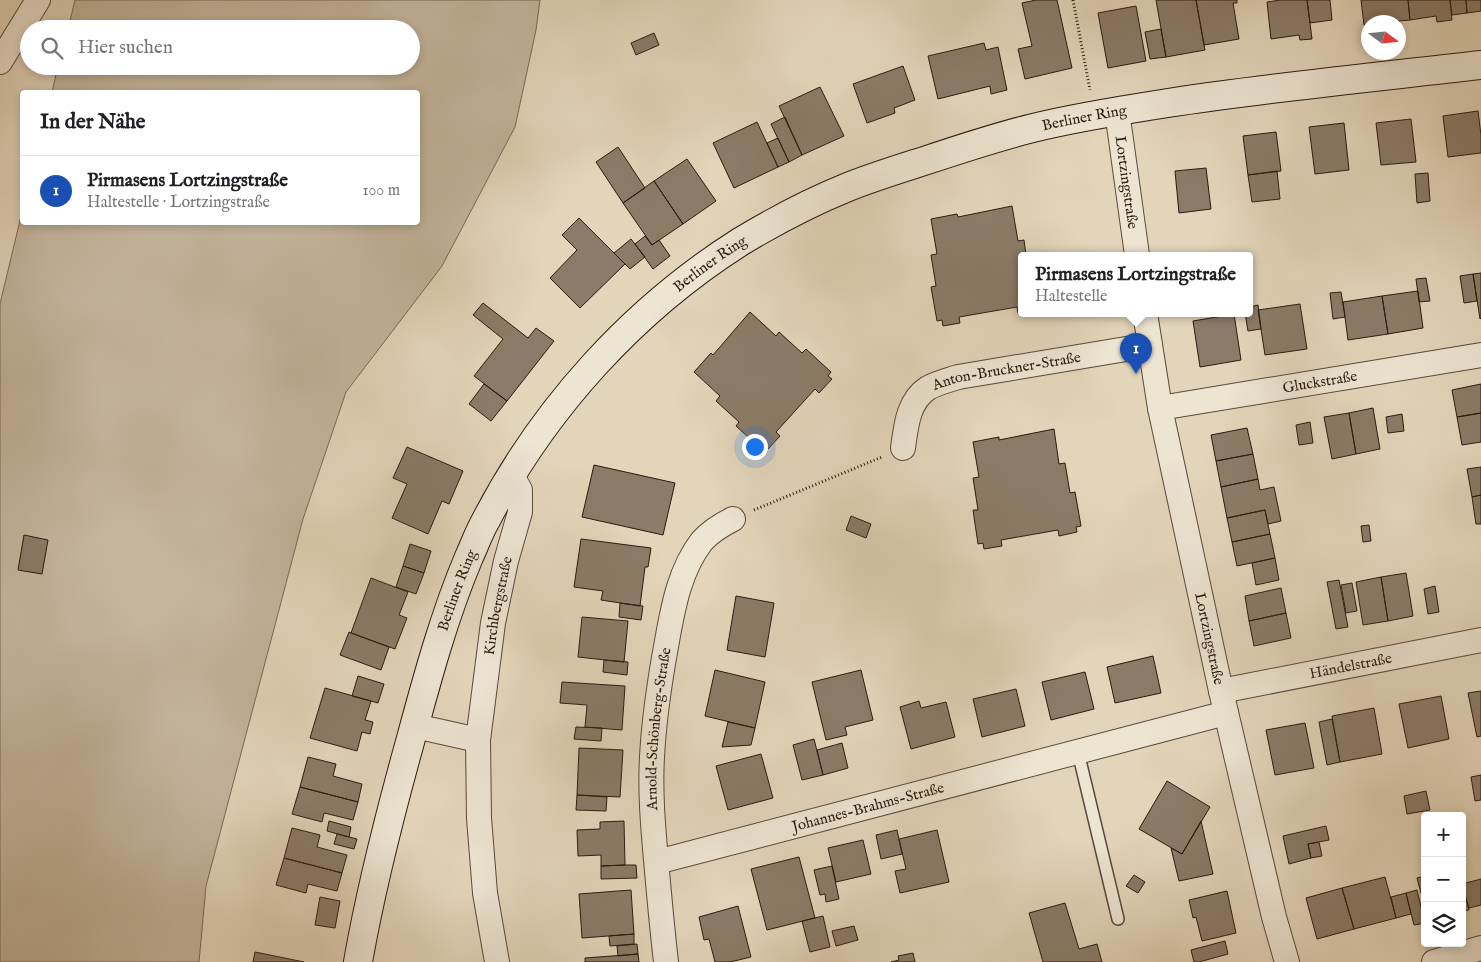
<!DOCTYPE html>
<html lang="de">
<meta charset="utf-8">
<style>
:root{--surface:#fff;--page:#f2f2f2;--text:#202124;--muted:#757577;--line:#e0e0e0;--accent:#8f2418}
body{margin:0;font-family:"IM FELL English",serif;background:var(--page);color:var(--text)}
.controls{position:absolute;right:15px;bottom:15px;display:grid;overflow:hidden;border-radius:5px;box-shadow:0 2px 8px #0003}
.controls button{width:45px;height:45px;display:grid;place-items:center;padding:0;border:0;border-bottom:1px solid var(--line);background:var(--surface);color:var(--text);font:25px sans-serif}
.compass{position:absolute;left:1361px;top:15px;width:45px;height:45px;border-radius:50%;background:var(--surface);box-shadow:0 2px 8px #0003;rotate:105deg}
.you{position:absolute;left:754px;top:446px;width:18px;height:18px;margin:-12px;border:4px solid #fff;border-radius:50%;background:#1a73e8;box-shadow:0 0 0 8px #1a73e833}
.badge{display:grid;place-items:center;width:32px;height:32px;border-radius:50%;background:var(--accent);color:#fff;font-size:16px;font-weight:700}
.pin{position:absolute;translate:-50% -41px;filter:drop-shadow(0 1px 2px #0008)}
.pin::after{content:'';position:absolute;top:26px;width:18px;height:15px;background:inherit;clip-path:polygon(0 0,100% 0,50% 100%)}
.popup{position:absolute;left:1018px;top:252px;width:235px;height:65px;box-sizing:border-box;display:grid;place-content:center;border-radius:5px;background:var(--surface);filter:drop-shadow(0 1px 4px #0005);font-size:16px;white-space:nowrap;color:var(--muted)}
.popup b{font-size:19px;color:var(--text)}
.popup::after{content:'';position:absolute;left:50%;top:100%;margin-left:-10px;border:10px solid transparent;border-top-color:var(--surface)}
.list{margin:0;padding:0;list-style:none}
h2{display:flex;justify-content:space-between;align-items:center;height:65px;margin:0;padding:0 20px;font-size:21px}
h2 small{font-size:16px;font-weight:400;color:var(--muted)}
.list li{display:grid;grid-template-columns:32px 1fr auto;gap:15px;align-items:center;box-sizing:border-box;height:70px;padding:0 20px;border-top:1px solid var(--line)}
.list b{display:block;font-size:19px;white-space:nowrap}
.list p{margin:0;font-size:16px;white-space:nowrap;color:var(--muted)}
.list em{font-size:16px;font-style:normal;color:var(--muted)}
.icon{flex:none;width:28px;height:28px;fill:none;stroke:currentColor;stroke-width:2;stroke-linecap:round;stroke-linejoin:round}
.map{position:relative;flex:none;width:1481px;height:962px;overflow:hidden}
.search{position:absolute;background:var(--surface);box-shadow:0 2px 8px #0003;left:20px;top:20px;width:400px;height:55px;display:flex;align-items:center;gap:12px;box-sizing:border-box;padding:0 18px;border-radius:28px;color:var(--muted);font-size:19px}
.panel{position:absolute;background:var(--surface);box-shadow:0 2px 8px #0003;left:20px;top:90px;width:400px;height:135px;border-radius:5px}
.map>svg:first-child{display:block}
.green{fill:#c4b59d;stroke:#786856}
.building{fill:#8b7b68;stroke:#2b1a0f}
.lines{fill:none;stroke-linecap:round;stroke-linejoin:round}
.lane-casing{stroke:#59493a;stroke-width:14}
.street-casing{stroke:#59493a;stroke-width:26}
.secondary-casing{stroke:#2b1a0f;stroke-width:30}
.path{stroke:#2b1a0f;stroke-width:3;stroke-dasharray:1 2.5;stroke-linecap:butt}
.lane{stroke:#ede4d2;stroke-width:11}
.street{stroke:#ede4d2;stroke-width:24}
.secondary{stroke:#ede4d2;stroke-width:28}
.labels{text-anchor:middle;stroke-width:4;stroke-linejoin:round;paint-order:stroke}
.street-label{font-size:15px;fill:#2b1a0f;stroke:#ede4d2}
</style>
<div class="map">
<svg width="1481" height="962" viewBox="0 0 1481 962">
<rect width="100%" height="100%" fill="#e3d5ba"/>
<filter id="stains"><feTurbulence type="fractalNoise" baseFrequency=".004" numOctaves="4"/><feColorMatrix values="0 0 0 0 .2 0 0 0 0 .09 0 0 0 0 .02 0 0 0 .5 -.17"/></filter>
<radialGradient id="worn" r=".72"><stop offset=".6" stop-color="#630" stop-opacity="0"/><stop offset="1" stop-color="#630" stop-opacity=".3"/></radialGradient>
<path class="green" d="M75,0H540L536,30L515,127L442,266L346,392L303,519L206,886L199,962H0V304L22,212V222H418V92H52L58,66H411V29H68Z"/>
<path class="building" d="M1036,0H1057L1072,68L1025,79L1018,49L1032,46L1022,3Z
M1156,0H1196L1205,50L1166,57Z
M1196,0H1237V3H1233L1239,39L1204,45Z
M1281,0H1307L1312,39L1300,40L1299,35L1271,39L1267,2Z
M1307,0H1330L1332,20L1310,23Z
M1361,0H1408L1410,20L1388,22H1368V25H1364Z
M1408,0H1450L1452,20L1437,22L1436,16L1410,20Z
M1450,0H1466L1467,13L1452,15Z
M1466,0H1481V11L1467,13Z
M1136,6L1146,61L1108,68L1098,13Z
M1161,29L1166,57L1150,59L1145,32Z
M654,33L659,45L636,55L631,43Z
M984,43L986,50L998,47L1007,90L991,94L990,86L938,99L928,56Z
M903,66L915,100L894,108L895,113L867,123L853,84Z
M820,87L844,136L802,155L779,106Z
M1478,111L1481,135V153L1448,157L1443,116Z
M785,117L802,155L789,162L771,124Z
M1411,119L1416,162L1381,165L1376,123Z
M757,122L778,167L734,188L713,143Z
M1344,123L1349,170L1315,174L1309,127Z
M1276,132L1281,171L1248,175L1243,136Z
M778,138L789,162L778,167L767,143Z
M618,147L645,188L623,203L596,162Z
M687,159L716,201L683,224L654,181Z
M1206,168L1211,209L1179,213L1175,171Z
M1277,171L1280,199L1252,202L1248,175Z
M1428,173L1430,201L1417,203L1415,174Z
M654,181L683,224L652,245L623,203Z
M1012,206L1018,241L1024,240L1026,255H1022V312L1018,313L1017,307L959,317L960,323L943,326L942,320L937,321L931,287L936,286L931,255L937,254L931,219L957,214L958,217Z
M579,218L625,264L580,308L550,278L577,250L562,235Z
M645,236L652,245L659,240L670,256L653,269L635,244Z
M631,239L645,257L630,269L614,253Z
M1481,273V318L1480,319L1473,274Z
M1473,274L1477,301L1464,303L1460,276Z
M1426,278L1430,301L1419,302L1416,279Z
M1418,291L1423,328L1388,334L1382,296Z
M1341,292L1345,317L1333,319L1330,293Z
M1382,296L1388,334L1348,340L1343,302Z
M483,303L528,338L536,328L554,341L507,401L474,376L503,339L473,315Z
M1300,304L1307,349L1265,355L1258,310Z
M1258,305L1261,329L1248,331L1245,313H1250V307Z
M750,312L776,336L779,332L802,353L806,349L831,372L828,376L832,379L819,393L815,389L776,432L780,436L768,449L764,445L761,449L736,426L739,422L716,401L720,396L694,372L711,353L713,355Z
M1234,314L1241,360L1200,367L1193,321Z
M484,384L507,401L491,421L469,404Z
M1481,384V413L1457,417L1452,390Z
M1373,408L1380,449L1356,454L1349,413Z
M1349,413L1356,454L1332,459L1324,417Z
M1481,413V442L1462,445L1457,417Z
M1402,414L1404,431L1388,433L1386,417Z
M1310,422L1313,443L1299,445L1296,425Z
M1247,428L1253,454L1216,461L1211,435Z
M1054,429L1059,464L1065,463L1070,493L1075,492L1081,526L1076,527L1077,532L1059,536L1058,530L1001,540L1002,546L984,549L983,543L978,544L973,510H978L973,478L979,477L973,442L999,437V440Z
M407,447L463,471L449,504L442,501L428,534L392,518L407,484L393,478Z
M1253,454L1258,479L1221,487L1216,461Z
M594,465L675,483L663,535L582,517Z
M1481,467V495L1472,497L1467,469Z
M1258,479L1260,490L1274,487L1281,521L1268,524L1265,510L1227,518L1221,487Z
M1481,495V524H1476L1472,497Z
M1265,510L1270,534L1232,542L1227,518Z
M851,516L871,524L866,538L846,530Z
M1369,525L1371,541L1363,542L1361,526Z
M1270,534L1275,558L1237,566L1232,542Z
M24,535L48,540L42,574L18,570Z
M581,539L651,548L648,567H645L640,606L601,600L603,591L574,587Z
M410,544L431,551L424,573L403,566Z
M1275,558L1279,580L1256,585L1252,563Z
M403,566L424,573L416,594L396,587Z
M1406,573L1413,616L1388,621L1381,577Z
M1381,577L1388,621L1363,625L1356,582Z
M371,578L408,592L399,615L407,618L395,649L351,633Z
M1339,580L1348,627L1336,629L1327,582Z
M1352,583L1357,611L1346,613L1341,585Z
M1435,586L1439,612L1428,614L1424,589Z
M1281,588L1286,613L1249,621L1245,596Z
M736,596L774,603L765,657L727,650Z
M620,603L643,606L641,620L619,617Z
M1286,613L1291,638L1254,646L1249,621Z
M582,617L628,621L624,662L578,657Z
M349,632L389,647L381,670L340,655Z
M1153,656L1161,693L1115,703L1107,667Z
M604,660L628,662L627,675L603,672Z
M715,670L765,682L755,728L705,716Z
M861,670L873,720L845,727L847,735L826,740L812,682Z
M1085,672L1094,709L1051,720L1042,682Z
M358,676L384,684L378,703L352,696Z
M562,682L625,686L622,730L585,727L587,705L560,703Z
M325,688L371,701L365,720L373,722L370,734L362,732L357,751L310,738Z
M1016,689L1025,726L982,737L973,699Z
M1481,691V736L1477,737L1468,693Z
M1441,696L1449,739L1408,748L1399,704Z
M919,701L921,708L946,702L955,737L911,749L900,707Z
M1374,708L1382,754L1340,762L1332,716Z
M1332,719L1340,762L1327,765L1319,722Z
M728,722L755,728L751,745L722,747Z
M1305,723L1314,768L1275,775L1266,730Z
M576,727L602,728L601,741L574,739Z
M814,739L823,775L802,780L793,745Z
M842,743L848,768L823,775L817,750Z
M579,748L623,750L620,797L577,795Z
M761,754L773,798L728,810L716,766Z
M308,757L336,764L333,776L362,784L358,802L300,787Z
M1481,775V800L1475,801L1471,777Z
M1167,781L1210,807L1182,854L1139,829Z
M300,787L358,802L353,820L324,813L322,822L292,814Z
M1426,791L1430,810L1407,814L1404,796Z
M577,795L607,797L606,811L576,810Z
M329,821L351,827L349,837L327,831Z
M624,821L625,865L601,866V855L578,856L577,830L600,829V822Z
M1201,821L1213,874L1179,881L1171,848L1182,854Z
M1326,826L1329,840L1308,844L1311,858L1289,864L1283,836Z
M292,828L320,835L317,847L347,855L342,873L284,858Z
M897,830L902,854L881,859L876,835Z
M937,830L949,882L900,893L895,871L906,869L899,839Z
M337,834L357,839L354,849L334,844Z
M863,840L871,874L836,882L828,848Z
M1319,842L1322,856L1311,858L1308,844Z
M799,857L815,918L767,930L751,869Z
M284,858L342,873L337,891L308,884L306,893L276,885Z
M625,865H636L637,878L601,879V866Z
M832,866L839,899L826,902L825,894L820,895L814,870Z
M1134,875L1145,882L1138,893L1126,886Z
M1425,876V908L1417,878Z
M1385,877L1396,918L1354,929L1342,888Z
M1481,879V905L1469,908L1462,884Z
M1462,884L1469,910L1462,911Z
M1342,888L1354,929L1317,939L1306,898Z
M631,890L634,934L582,938L579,894Z
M1417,890L1425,923L1414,925L1406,893Z
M1227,891L1236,933L1202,941L1196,917L1193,918L1189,900Z
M1406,893L1411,914L1396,918L1391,897Z
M320,897L340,901L335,928L315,925Z
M1065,903L1079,949L1097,944L1102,962H1043L1029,913Z
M738,906L751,957L730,962H715L709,939L704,940L699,917Z
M823,916L830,947L810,952L802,921Z
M854,926L858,940L836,946L832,931Z
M634,934V944L610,946L609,936Z
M1225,941L1228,954L1199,962H1194L1191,950Z
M637,944L638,954L618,956L617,946Z
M255,952L304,962H253Z
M913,953L915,962H891L899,960L898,956Z
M638,954L639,962H585V958Z"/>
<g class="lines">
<g class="lane-casing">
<path id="lane" d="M1078,752L1118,919"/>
</g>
<g class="street-casing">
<g id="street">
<path d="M0,62L38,0"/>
<path id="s1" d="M1117,111L1137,255"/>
<path id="s2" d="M1145,313L1160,408L1221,691L1274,917L1287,962"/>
<path id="s3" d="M1160,408L1481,355"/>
<path id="s4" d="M903,448C906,426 908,401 928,388C937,383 949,380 958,377L1150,345"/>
<path id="s5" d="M1221,691L1481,640"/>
<path d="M415,726L478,740"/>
<path id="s6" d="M657,862L1226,713"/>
<path id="s7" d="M497,962L485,893L479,818L478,740L493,623L506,561L520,512V490L511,474"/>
<path id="s8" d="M666,962C662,928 659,894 656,860C653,826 650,792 652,757C654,718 660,679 667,641C673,607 680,569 702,541C711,531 721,525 733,519"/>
<path d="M1434,962L1481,948"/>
</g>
</g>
<g class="secondary-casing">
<g id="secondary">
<path id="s9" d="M358,962C371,887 390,814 410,742C427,679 444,616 469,557C475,544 479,532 486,520C544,408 633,310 740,242C773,222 811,202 848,187C873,177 899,169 924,161C960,149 996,137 1033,128C1077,117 1123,110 1168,103C1272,87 1377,77 1481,65"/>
</g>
</g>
<path class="path" d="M1073,0L1090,90
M754,510L882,457"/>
<use href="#lane" class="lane"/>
<use href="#street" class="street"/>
<use href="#secondary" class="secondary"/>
</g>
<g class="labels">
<g class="street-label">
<text dy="5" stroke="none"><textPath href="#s9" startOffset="1210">Berliner Ring</textPath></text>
<text dy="5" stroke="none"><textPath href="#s1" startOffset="72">Lortzingstraße</textPath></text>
<text dy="5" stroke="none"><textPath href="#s9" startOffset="805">Berliner Ring</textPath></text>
<text dy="5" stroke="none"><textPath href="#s4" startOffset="148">Anton-Bruckner-Straße</textPath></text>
<text dy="5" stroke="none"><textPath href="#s3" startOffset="162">Gluckstraße</textPath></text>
<text dy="5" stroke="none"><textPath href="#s9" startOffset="385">Berliner Ring</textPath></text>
<text dy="5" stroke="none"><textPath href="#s7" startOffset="359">Kirchbergstraße</textPath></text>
<text dy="5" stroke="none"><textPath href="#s2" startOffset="332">Lortzingstraße</textPath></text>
<text dy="5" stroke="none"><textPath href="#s5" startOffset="132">Händelstraße</textPath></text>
<text dy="5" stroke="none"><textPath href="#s8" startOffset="234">Arnold-Schönberg-Straße</textPath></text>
<text dy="5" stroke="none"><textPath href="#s6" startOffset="218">Johannes-Brahms-Straße</textPath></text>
</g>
</g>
<rect width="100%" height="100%" filter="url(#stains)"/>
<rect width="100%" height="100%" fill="url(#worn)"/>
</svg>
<div class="controls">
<button>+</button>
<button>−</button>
<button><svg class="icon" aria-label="layers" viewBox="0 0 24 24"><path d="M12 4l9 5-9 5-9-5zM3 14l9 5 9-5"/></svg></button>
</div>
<svg class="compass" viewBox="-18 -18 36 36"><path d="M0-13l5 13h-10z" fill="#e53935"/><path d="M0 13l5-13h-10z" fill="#757577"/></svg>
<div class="you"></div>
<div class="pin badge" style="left:1136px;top:374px;background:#1a4fb4">1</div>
<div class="popup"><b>Pirmasens Lortzingstraße</b>Haltestelle</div>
<div class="search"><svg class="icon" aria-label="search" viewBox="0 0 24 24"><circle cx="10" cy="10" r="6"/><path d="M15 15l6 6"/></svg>Hier suchen</div>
<section class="panel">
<h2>In der Nähe<small></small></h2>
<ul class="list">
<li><span class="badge" style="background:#1a4fb4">1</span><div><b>Pirmasens Lortzingstraße</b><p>Haltestelle · Lortzingstraße</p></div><em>100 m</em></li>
</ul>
</section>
</div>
